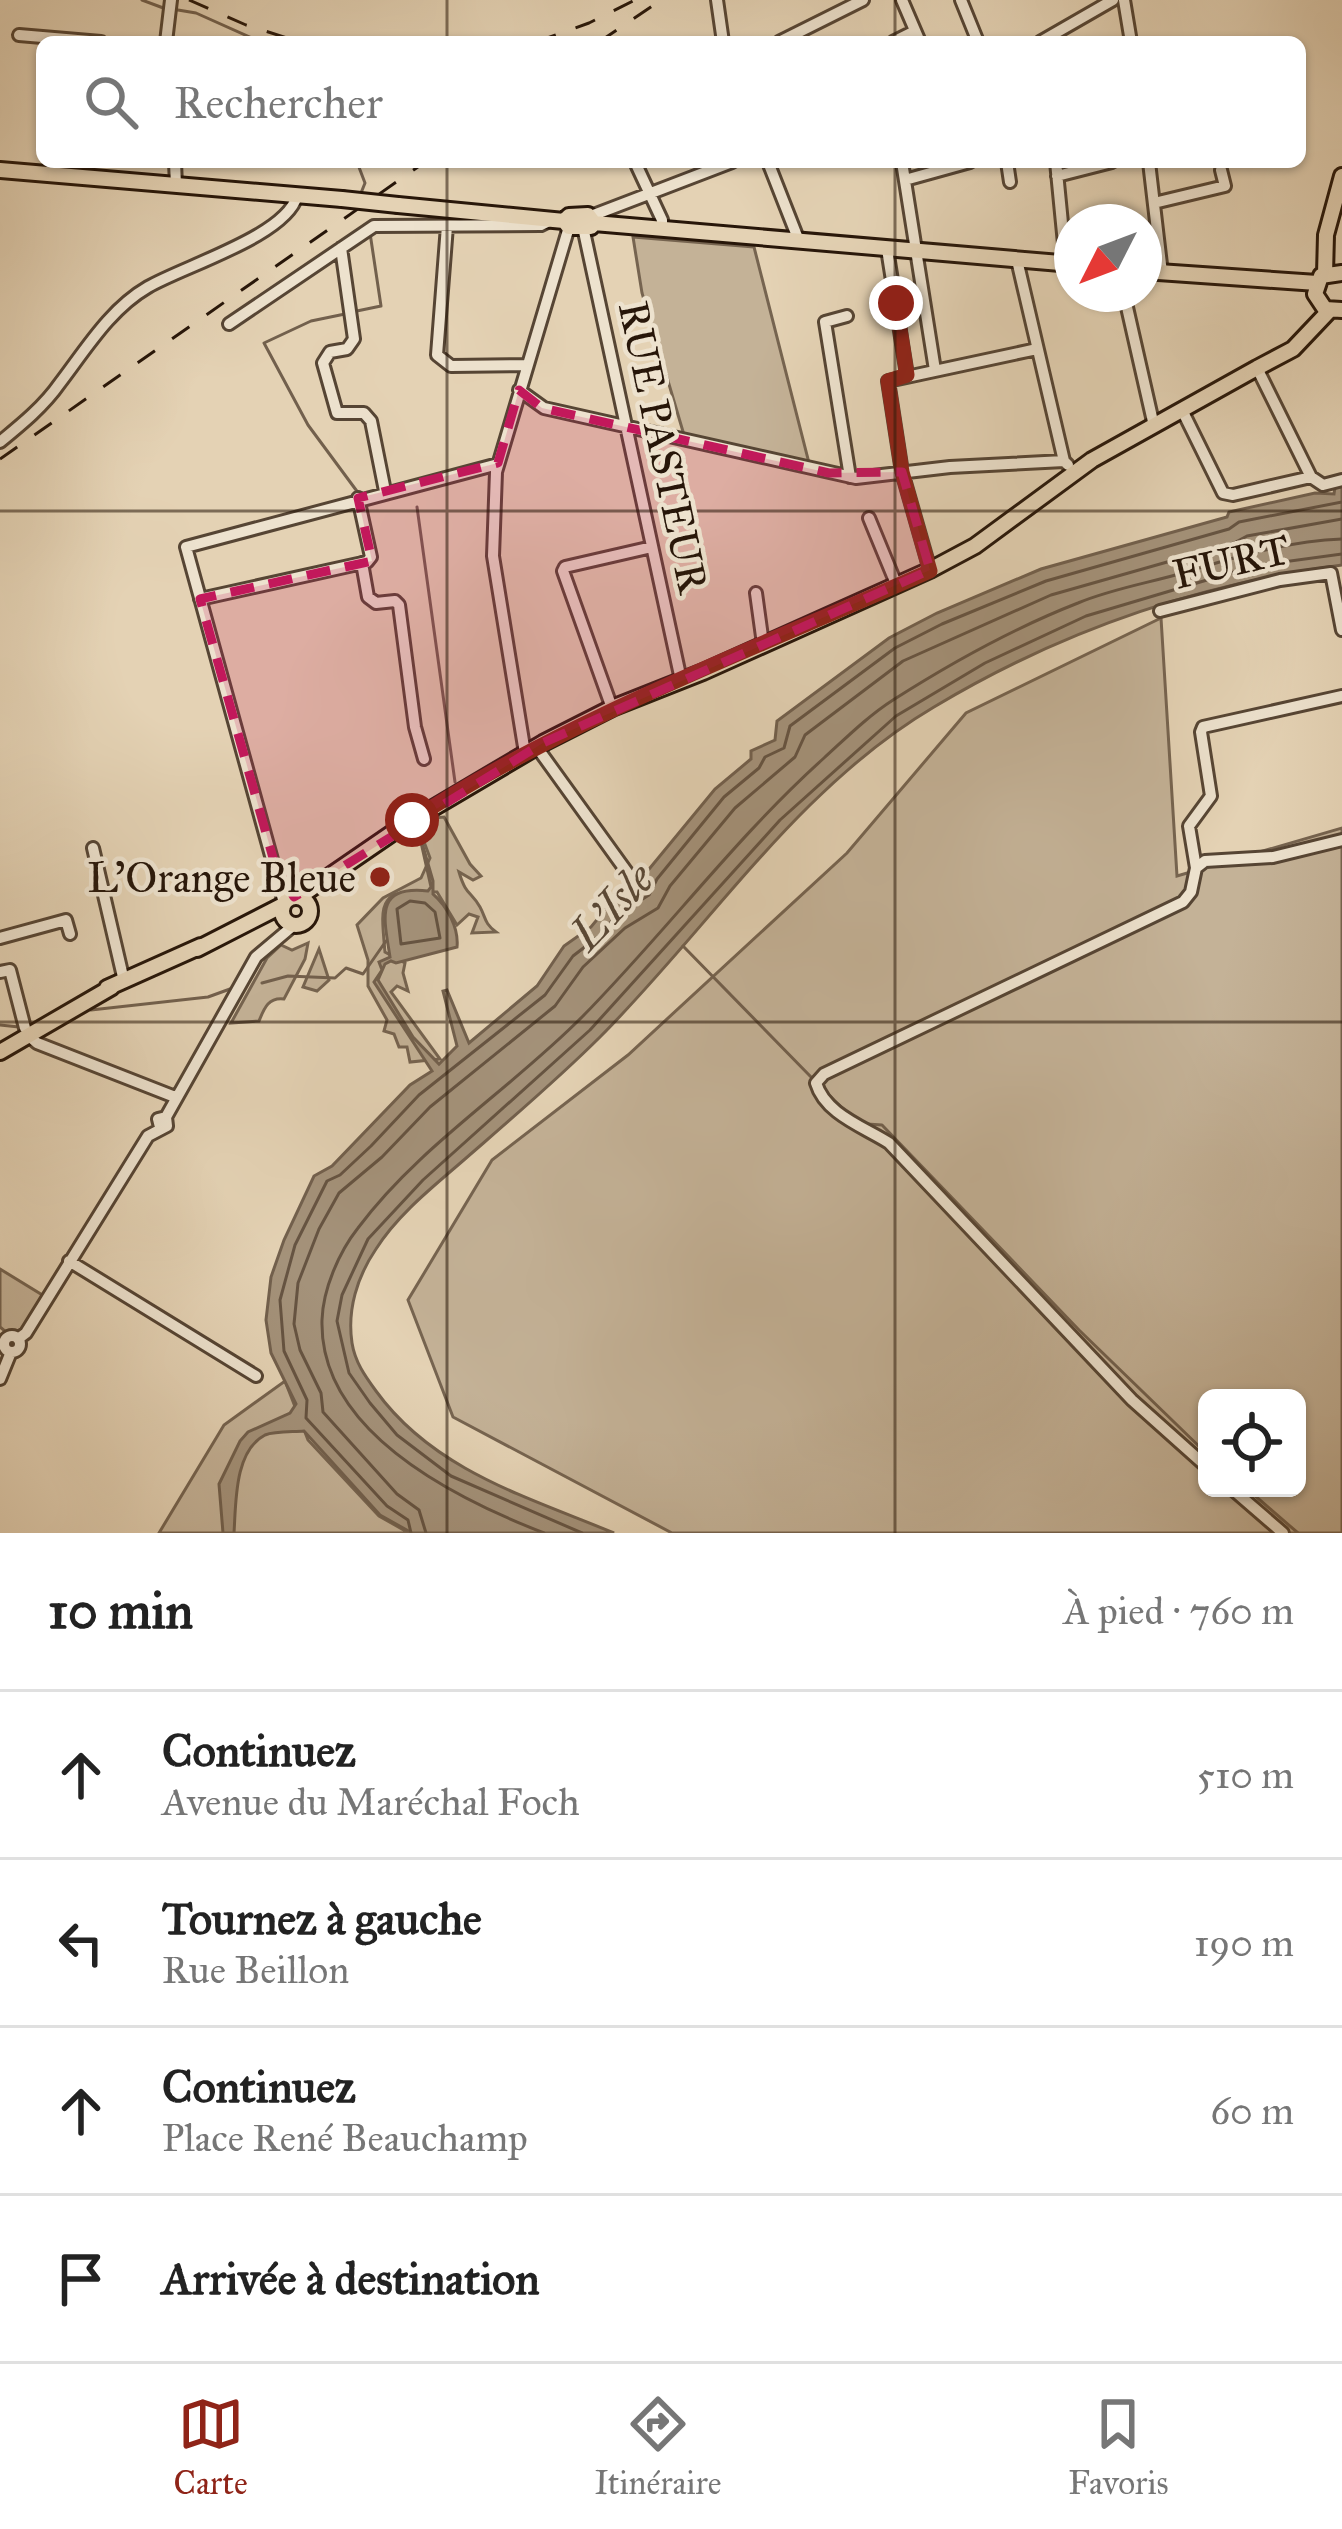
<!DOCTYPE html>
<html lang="fr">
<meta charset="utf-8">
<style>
:root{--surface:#fff;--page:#f2f2f2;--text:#222;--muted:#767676;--line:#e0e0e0;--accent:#8f2418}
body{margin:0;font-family:"IM FELL Great Primer",serif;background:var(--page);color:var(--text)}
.controls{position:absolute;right:36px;bottom:36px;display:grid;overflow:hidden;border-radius:18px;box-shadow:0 3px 9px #0004}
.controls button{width:108px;height:108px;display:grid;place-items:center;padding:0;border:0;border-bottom:3px solid var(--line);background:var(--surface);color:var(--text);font:60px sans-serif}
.compass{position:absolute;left:1054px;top:204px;width:108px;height:108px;border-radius:50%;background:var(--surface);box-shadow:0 3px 9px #0004;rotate:228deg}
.stop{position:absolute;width:36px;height:36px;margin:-27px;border:9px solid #8f2418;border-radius:50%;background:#fff}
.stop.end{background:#8f2418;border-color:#fff;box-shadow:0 3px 12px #0008}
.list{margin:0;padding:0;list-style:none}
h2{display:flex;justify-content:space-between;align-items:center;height:156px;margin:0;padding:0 48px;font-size:51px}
h2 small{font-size:39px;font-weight:400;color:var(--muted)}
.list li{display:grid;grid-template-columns:78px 1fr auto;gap:36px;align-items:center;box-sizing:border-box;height:168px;padding:0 48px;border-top:3px solid var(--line)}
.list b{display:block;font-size:45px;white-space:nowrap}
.list p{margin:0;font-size:39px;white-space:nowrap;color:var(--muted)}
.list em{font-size:39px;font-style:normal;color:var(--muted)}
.icon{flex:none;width:66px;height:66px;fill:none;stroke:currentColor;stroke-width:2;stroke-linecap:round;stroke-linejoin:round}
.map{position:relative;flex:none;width:1342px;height:1533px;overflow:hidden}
.search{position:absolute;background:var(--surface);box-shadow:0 3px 9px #0004;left:36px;right:36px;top:36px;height:132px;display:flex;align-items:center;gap:30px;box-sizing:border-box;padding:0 42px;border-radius:18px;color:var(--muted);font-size:45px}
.sheet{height:828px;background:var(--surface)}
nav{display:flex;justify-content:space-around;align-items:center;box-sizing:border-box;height:168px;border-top:3px solid var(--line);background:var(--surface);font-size:33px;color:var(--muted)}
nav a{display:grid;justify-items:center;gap:6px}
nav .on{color:var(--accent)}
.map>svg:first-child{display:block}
.green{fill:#c4b297;stroke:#766450;stroke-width:3;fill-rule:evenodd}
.water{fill:#a4927a;stroke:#72604d;stroke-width:3}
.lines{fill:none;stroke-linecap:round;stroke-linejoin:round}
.shore{stroke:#665442;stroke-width:3}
.stream{stroke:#72604d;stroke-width:3}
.minor-casing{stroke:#564534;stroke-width:16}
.major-casing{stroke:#271609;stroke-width:20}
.minor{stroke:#ede2ce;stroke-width:10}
.major{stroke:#e4d2b4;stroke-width:14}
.rail{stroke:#271609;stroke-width:3;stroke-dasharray:21 21;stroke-linecap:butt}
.major-bridge-casing{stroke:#271609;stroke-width:20;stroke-linecap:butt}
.major-bridge{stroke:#e4d2b4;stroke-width:14}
.route{stroke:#8f2418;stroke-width:15}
.marked{fill:#c2185b;fill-opacity:0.2;stroke:#c2185b;stroke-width:9;stroke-dasharray:24 15;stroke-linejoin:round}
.grid{fill:none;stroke:#271609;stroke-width:3;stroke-opacity:0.55}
.poi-dot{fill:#8f2418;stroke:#ede2ce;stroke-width:4.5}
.labels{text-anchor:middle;stroke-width:9;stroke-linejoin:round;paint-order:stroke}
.street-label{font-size:42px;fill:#271609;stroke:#ede2ce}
.poi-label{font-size:42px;fill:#271609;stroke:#ede2ce;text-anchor:end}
.water-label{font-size:45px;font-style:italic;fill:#594836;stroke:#ede2ce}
</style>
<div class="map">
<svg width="1342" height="1533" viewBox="0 0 1342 1533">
<rect width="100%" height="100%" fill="#e4d2b4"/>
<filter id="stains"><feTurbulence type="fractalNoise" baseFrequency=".00167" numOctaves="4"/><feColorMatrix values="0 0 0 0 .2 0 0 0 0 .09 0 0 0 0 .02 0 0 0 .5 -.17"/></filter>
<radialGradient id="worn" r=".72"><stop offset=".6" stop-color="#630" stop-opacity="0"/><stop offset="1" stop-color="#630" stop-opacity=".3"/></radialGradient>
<path class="green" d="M633,237L754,247L809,463L684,435L642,293Z
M1161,618L1177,876L1342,828V1533H672L453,1417L408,1300L492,1160L628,1055L847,853L966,713ZM1207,1398H1297V1488H1207Z
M444,817L470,864L481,876L473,880L459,872C466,896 471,891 480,907C486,918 484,923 496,932L472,933L478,917L469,914L457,925L437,892C378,889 380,899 385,952L405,963L403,973L408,991L397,986L391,992L440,1059L410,1062L407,1047H399L394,1034L384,1031L387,1020L368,986V960L357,925L383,898L421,878L430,858L420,831L433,818Z
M308,943L305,959L284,999C268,997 264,1009 259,1021L231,1023L267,958L281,945L292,950Z
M319,949L329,980L317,991L303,987Z
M0,1269L44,1296L20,1333L6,1332L0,1327Z
M285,1381L308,1440L379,1516L409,1533H159L224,1425Z"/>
<path class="water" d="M1335,487H1342V565C1198,584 1059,632 934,707C798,787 709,928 600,1037C557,1080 511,1119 465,1159C434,1186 398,1214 376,1249C357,1277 347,1310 352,1343C355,1362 365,1376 376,1391C433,1470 527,1497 614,1533H412L380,1515L304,1431C293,1432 275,1431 265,1435C234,1451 236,1504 234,1533H223L219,1484L240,1441L248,1432L290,1413L296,1404L271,1353L266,1320L271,1277L284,1240L314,1176L332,1166L410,1085L432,1071L374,982L382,970L379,962L390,957C384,918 374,885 428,891L431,887L418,829L433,881V894C447,906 459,928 457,947L396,963L391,961L385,964L378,980L413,1037L439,1064L457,1046L443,991L447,990L469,1043L537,986L564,946L591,927L610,904L640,888L645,874L715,789L751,759V751L775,740L777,721L889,638L937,613L1041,569L1227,517L1229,512L1315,493L1334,494Z"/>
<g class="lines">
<path class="shore" d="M410,901L425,903L435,912L440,938L401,944L397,909Z
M411,1533L408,1520L387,1506L306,1418L307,1400L284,1351L280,1300L295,1245L327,1181L340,1175L371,1146L419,1095L545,995L573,956L599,936L617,915L649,895L657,879L724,797L759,768L765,757L784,748L790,726L895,648L942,624L1046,581L1229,529L1239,522L1342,502
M426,1533L419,1510L397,1494L323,1412L321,1393L300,1350L294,1324L298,1283L319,1229L339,1193L382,1157L430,1107L555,1006L583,967L625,928L658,908L670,886L735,808L795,757L805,735L903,661L1051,595L1234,543L1247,536L1342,519
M544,1533C457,1499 319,1432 322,1320C323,1289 339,1252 358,1228C419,1146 511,1089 582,1017C665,933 736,837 824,758C846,738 868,716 893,700C951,663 1014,628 1078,603C1111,589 1148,583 1183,573C1235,557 1287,541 1342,539
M582,1533L451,1476L397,1435L370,1403L349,1373L337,1321L342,1295L368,1239L423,1180L590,1030L780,820L896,716L985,663L1086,616L1254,566L1342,554"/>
<path class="stream" d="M142,0L166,9
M172,9L196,13L261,42
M357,162L365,183L361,193
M352,312L381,306L370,233
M345,314L311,321L264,343L308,425L359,494
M417,507L455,782
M683,946L812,1078
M262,983L288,976L335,978L346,968L363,974L386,941
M91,1010L208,997L230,989
M0,1025L19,1027
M826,1092L849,1115
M867,1124L882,1125L1079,1330L1207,1454
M1246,1488L1298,1533"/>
<g class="minor-casing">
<path id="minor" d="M717,0L723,42
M902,0L920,42
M961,0L978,42
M1124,0L1131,42
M19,35L101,42
M166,42L171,0
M779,42L863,0
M893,42L915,31
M1040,42L1113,0
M175,162L176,185
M635,162L662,220V229
M768,162L799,241
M902,162L935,370
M1007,162L1010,182
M1056,162L1066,264
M1149,162L1162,273
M1057,176L1112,162
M905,180L970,162
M1154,203L1225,186L1221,170
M591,216L732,162
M447,226L437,355L451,366L527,365
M583,227L681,680
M341,248L354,339L347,349L330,352L323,363L337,413H364L371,421L385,491
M887,249L907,375
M1017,260L1064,461L1068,465
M1124,294L1154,426
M847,316L825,322L850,477
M229,324L374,226L541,225L549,221
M1257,368L1311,477
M519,390L544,408L856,478L950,467L1064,461
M1182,410L1223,493L1233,495L1311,477
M0,442C22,424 44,406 60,383C86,349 110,309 148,287C184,266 286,236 297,196
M1311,477L1323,485L1342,480
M869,518L897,586
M362,563L368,597L376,603L395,601L399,605L415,727L424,759
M930,570L902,472L888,381L1037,349
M756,593L763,644
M200,599L367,562L371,557L358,498
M1160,611L1280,580L1331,573L1342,630
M612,708L563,571L565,567L652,547
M536,746L629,875
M525,753L493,556L496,472L569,227
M93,848L124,981
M1196,868L1189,826L1211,796L1201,732L1203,727L1342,696
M284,903L186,547L498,464
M0,938L66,920L70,934
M0,972L10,970L25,1028
M29,1036L37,1043L175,1097
M166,1117L256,957L294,925
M69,1261L256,1376
M4 1344a8 8 0 1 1 16 0a8 8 0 1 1-16 0Z
M18,1339L26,1333L148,1136L167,1126L166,1117L158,1119L160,1127
M0,1379L11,1352
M1207,1467L1132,1400L889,1143C864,1127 825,1114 816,1083L824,1074L1183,902L1191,892L1196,868L1205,861L1273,857L1342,840
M1231,1488L1283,1533"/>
</g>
<g class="major-casing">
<path id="major" d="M0,170L342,199
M398,205L564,221
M594,223L588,215L569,216L564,221L569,227H591L594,223L1072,264
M1144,271L1317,283
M1342,273L1321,276L1315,294L1325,309L1342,310
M1325,274L1326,235L1342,176
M282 911a14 14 0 1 1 28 0a14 14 0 1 1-28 0Z
M299,897L401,827L543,743L612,708L703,672L930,570L975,546L1092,460L1257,368L1293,349L1329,311
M197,949L283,905
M107,988L201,946
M0,1052L112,987"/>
</g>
<use href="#minor" class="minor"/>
<use href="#major" class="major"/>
<path class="rail" d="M189,0L246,25L300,42
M536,42L589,23L635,0
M599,42L661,0
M0,459L425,162"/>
<g class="major-bridge-casing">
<path id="major-bridge" d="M342,199L398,205"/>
</g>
<use href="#major-bridge" class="major-bridge"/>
</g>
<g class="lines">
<path class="route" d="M412,820C574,715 755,649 930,571L902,472L888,381L907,375L896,303"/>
</g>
<path class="marked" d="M519,390L542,408L829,473L902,472L930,570L543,743L294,897L275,865L200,599L372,561L358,498L498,463Z"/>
<path class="grid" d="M447,0V42M895,0V42M447,162V1533M895,162V1533M0,511H1342M0,1022H1342"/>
<circle class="poi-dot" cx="380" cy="877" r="12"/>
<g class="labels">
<g class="street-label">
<text transform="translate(664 447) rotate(78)" y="15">RUE PASTEUR</text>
<text transform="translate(1231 561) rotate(-13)" y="15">FURT</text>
</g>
<g class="poi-label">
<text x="356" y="892">L'Orange Bleue</text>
</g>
<g class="water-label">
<text transform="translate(611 906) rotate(-47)" y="16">L'Isle</text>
</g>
</g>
<rect width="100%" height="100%" filter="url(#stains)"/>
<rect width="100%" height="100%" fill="url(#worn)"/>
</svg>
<div class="controls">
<button><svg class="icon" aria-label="locate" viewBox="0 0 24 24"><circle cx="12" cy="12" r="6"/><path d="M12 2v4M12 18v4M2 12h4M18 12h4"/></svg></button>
</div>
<svg class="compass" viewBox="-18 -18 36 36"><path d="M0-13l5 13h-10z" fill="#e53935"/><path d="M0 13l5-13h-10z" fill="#767676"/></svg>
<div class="stop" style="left:412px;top:820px"></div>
<div class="stop end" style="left:896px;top:303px"></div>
<div class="search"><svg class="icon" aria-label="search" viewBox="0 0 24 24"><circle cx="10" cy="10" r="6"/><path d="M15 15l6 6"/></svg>Rechercher</div>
</div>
<section class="sheet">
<h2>10 min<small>À pied · 760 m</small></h2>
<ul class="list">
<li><svg class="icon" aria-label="ahead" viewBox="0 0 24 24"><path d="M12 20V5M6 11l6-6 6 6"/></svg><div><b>Continuez</b><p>Avenue du Maréchal Foch</p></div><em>510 m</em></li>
<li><svg class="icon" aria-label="left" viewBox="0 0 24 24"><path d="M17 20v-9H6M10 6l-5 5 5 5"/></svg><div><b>Tournez à gauche</b><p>Rue Beillon</p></div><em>190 m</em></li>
<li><svg class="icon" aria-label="ahead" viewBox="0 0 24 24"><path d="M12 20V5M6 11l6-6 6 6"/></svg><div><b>Continuez</b><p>Place René Beauchamp</p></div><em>60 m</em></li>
<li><svg class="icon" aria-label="arrive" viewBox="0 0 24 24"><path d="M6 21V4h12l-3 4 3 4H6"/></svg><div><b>Arrivée à destination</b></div></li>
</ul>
</section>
<nav>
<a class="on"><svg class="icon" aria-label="map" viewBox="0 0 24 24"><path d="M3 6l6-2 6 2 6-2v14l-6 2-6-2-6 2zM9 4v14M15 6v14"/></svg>Carte</a>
<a><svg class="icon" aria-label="directions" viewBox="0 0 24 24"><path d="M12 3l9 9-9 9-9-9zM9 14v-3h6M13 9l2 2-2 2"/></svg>Itinéraire</a>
<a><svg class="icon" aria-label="saved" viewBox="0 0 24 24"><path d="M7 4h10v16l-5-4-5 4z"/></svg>Favoris</a>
</nav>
